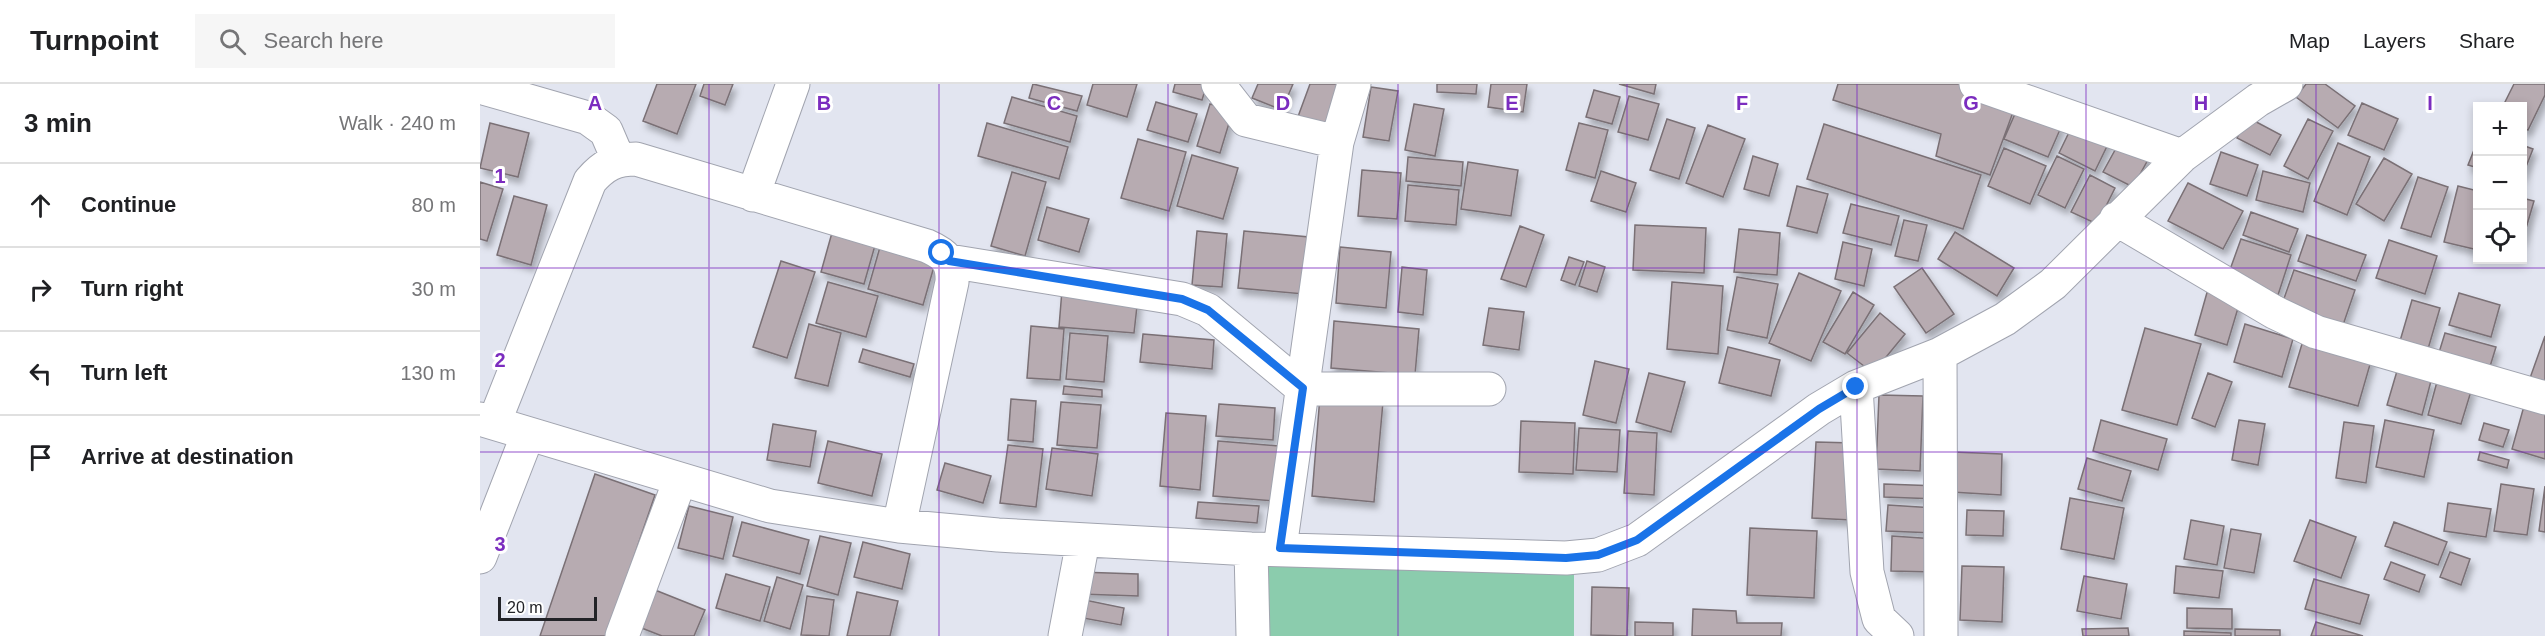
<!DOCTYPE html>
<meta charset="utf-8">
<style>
:root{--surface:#fff;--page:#f6f6f6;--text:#202124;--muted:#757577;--line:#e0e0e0}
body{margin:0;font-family:Helvetica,sans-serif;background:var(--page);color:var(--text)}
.controls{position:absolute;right:18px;top:18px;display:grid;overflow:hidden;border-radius:0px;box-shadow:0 3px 9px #0003}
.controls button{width:54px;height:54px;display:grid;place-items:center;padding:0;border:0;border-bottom:2px solid var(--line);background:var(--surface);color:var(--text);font:30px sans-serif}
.scale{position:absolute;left:18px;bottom:15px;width:99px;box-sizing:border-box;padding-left:6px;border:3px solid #222327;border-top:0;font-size:16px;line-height:21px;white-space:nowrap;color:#222327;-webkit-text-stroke:4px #fff;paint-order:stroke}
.stop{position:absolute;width:18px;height:18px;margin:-14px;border:4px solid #1a73e8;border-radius:50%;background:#fff}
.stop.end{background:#1a73e8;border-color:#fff;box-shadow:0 2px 6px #0008}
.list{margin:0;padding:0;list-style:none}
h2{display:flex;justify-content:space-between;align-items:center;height:78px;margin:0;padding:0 24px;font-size:26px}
h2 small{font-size:20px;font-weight:400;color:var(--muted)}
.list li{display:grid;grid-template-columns:39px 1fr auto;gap:18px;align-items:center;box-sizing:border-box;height:84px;padding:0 24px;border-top:2px solid var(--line)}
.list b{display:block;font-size:22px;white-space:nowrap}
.list em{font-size:20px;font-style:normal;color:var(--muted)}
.icon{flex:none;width:33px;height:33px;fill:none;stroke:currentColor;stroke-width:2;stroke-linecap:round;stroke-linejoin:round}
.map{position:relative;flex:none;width:2065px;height:552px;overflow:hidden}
header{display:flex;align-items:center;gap:36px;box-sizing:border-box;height:84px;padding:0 30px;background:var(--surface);border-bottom:2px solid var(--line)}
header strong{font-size:28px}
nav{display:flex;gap:33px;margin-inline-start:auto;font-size:21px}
.search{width:420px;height:54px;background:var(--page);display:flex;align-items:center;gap:15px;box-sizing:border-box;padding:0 21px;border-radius:0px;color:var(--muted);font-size:22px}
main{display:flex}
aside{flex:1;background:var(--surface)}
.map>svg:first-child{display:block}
.green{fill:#8bccad}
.building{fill:#b7abb1;stroke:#7a7075;stroke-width:1.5;filter:url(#shadow)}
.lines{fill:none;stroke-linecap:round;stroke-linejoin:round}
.minor-casing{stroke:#a1a4af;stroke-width:35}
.minor{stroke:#fff;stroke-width:33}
.route{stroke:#1a73e8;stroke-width:8}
.grid{fill:none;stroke:#7b2cbf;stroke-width:1.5;stroke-opacity:0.55}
.grid-label{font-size:20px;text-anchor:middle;font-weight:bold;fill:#7b2cbf;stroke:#fff;stroke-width:6;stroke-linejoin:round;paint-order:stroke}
</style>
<header>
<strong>Turnpoint</strong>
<div class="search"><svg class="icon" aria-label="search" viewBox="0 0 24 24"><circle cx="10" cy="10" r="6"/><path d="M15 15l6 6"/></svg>Search here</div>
<nav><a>Map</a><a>Layers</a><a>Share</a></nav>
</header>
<main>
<aside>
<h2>3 min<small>Walk · 240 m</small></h2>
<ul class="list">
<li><svg class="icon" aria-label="ahead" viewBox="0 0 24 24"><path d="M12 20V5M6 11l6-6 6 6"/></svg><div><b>Continue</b></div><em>80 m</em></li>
<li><svg class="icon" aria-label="right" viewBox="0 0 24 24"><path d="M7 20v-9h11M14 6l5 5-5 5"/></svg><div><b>Turn right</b></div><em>30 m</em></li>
<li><svg class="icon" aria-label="left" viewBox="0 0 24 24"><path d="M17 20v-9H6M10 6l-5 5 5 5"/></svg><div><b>Turn left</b></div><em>130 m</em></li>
<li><svg class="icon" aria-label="arrive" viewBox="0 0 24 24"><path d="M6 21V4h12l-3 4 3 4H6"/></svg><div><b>Arrive at destination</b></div></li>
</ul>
</aside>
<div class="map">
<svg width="2065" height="552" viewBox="0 0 2065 552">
<defs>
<filter id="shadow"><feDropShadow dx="3.5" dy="6" stdDeviation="3" flood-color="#0004"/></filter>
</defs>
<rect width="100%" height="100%" fill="#e2e5f0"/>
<path class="green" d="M782,468L1094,486V552H784Z"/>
<path class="building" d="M177,0H216L197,50L163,37Z
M224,0H253L245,21L220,12Z
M553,0L602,12L597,27L549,14Z
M613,0H657L647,33L607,21Z
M695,0H727L722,16L693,8Z
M778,0H813L802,26L772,14Z
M830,0H859L846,49L816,38Z
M957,0H997L996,10L957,8Z
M1011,0H1047L1043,28L1008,23Z
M1139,0H1176L1174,10Z
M1358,0H1481L1536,20L1510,91L1456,72L1461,50L1353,16Z
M1826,0H1845L1875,22L1858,44L1816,13Z
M2034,0H2065V11L2048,46L2042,44V22H2023Z
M891,3L918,7L909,57L883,53Z
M1114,6L1140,13L1132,40L1106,33Z
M1149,12L1179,20L1168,56L1138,48Z
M532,13L597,32L590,58L524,39Z
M676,18L717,30L708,58L667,46Z
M1882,19L1918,35L1904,66L1868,51Z
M730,20L753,26L740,69L717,62Z
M934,20L964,25L955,72L925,66Z
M1538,23L1582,41L1568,73L1524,55Z
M1767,33L1801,51L1790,71L1757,54Z
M1187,35L1215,44L1199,95L1170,86Z
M1828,35L1853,47L1828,95L1804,82Z
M1595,36L1631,54L1615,87L1579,69Z
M10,39L49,49L38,93L0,84Z
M507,39L588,63L579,95L498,72Z
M1099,39L1128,46L1115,94L1086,86Z
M1344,40L1501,91L1483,145L1327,95Z
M1228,41L1265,55L1243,113L1206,99Z
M658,55L706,68L689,127L641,114Z
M1998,56V84L1988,81Z
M1640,57L1670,72L1653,103L1623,88Z
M1858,59L1890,73L1867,131L1834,117Z
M2042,61L2053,65L2042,93Z
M1524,64L1566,82L1550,120L1508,102Z
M1741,68L1778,81L1767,112L1730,100Z
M712,71L758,84L743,135L697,122Z
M1273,72L1298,80L1289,112L1264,105Z
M1577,72L1604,85L1585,124L1558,111Z
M928,73L983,78L981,102L926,97Z
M1904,74L1932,90L1904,137L1876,120Z
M988,78L1038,86L1031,132L981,125Z
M882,86L921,89L917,135L878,132Z
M1121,87L1156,99L1146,128L1111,117Z
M1783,87L1830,99L1823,128L1776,116Z
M532,88L566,98L545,172L511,162Z
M1610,91L1635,104L1617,140L1591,128Z
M1938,93L1968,103L1951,153L1921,144Z
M0,98L23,105L7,157L0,155Z
M1708,99L1763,127L1743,165L1688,137Z
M928,101L979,106L976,141L925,137Z
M1317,102L1348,110L1337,149L1307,142Z
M1978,102L1998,107V166L1964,158Z
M34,112L67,121L51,181L17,171Z
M2042,114L2054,117L2042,158Z
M1371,120L1419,132L1411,161L1363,149Z
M567,123L609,135L599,168L558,156Z
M1771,128L1818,145L1809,168L1763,151Z
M1424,136L1447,141L1438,177L1415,172Z
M355,138L398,151L384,200L341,188Z
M1155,141L1226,144L1224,189L1153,186Z
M1040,142L1064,151L1046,203L1021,195Z
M1259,145L1300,149L1297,191L1254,188Z
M717,147L747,150L742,203L712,201Z
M764,147L829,153L824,210L758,204Z
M1475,148L1534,184L1517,212L1458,175Z
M1827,151L1886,171L1876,197L1818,177Z
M1761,155L1811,171L1798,211L1747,194Z
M402,156L457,172L443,221L388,205Z
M1909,156L1957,172L1945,210L1896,194Z
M1363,158L1392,165L1384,202L1355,195Z
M860,163L911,168L906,224L856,219Z
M1089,173L1104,178L1095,201L1081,196Z
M301,177L335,188L307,274L273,263Z
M1107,177L1125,183L1117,208L1099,202Z
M922,183L947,186L943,231L918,228Z
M1442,184L1474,230L1446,249L1414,203Z
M1814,186L1875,206L1862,244L1801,223Z
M1319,189L1361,207L1331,277L1289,259Z
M1257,193L1298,200L1287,254L1247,246Z
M348,198L398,212L386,253L336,239Z
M1192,198L1243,202L1238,270L1187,265Z
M1728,205L1761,214L1747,261L1715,251Z
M582,206L658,213L654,249L579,243Z
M1373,208L1394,221L1365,270L1343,258Z
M1979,209L2020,221L2011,253L1969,241Z
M1932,216L1960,224L1948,265L1920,257Z
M1009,224L1044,228L1039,266L1003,261Z
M1400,229L1425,250L1393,289L1367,269Z
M854,237L939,245L935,291L851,284Z
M329,240L361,249L348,302L315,294Z
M1765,240L1813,255L1802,293L1754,278Z
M551,242L584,245L580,296L547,294Z
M1665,244L1721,260L1697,341L1642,326Z
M590,249L628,252L624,298L586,295Z
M1965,249L2016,263L2008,289L1957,275Z
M663,250L734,256L732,285L660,278Z
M1825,250L1893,270L1878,322L1809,303Z
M2065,252V300L2050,294Z
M1248,263L1300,276L1291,312L1239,299Z
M383,265L434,280L430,293L379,278Z
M1115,277L1149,285L1136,339L1103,331Z
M1917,287L1951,297L1942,331L1907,321Z
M1169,289L1205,298L1191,348L1156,338Z
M1728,289L1752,298L1735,343L1712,334Z
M1958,294L1992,304L1981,340L1948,331Z
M584,302L622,306V313L583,310Z
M1399,311L1443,312L1440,387L1396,385Z
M840,312L903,318L894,418L832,412Z
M531,315L556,317L553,358L528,356Z
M581,318L621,321L617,364L577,361Z
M739,320L795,324L793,356L736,352Z
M2044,322L2065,329V375L2032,365Z
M686,329L726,332L720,406L680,402Z
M1621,336L1687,355L1678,386L1613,367Z
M1759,336L1785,340L1778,381L1752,376Z
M1905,336L1954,346L1944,393L1896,383Z
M1041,337L1095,339L1093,390L1039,388Z
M1864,338L1894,342L1886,399L1856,394Z
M2004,339L2029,346L2023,363L1999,356Z
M293,340L336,347L330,383L287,376Z
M1099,344L1140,346L1137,388L1096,386Z
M1148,347L1177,349L1174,411L1144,409Z
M348,357L402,370L392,412L338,399Z
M738,357L799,362L794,417L733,412Z
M1336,358L1374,359L1371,436L1332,434Z
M528,361L563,365L556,423L520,419Z
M572,364L618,370L612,412L566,405Z
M1473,368L1522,370L1521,411L1471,408Z
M2000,368L2029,376L2027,384L1998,376Z
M1607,374L1651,387L1642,417L1598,405Z
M465,379L511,392L503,419L457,406Z
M115,390L175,411L127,552H60Z
M1404,400L1459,402L1458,415L1404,413Z
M2021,400L2054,405L2047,451L2014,447Z
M2065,402V448L2059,447Z
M1590,414L1644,424L1634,475L1581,465Z
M718,418L779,422L777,439L716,434Z
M1968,419L2011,425L2006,453L1964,447Z
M1408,421L1455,424L1454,449L1406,447Z
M209,422L253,433L243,475L198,464Z
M1487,426L1524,427L1523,452L1486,451Z
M1711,436L1744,442L1737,481L1704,475Z
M1830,436L1876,453L1861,494L1814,477Z
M262,438L329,456L320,490L253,472Z
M1914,438L1967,458L1958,481L1905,462Z
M1270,444L1337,447L1334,514L1267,511Z
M1751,445L1781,450L1774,489L1744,484Z
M340,452L371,459L358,511L327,502Z
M1412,452L1456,455L1454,488L1411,487Z
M383,458L430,470L422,505L374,493Z
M1970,468L1990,475L1981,501L1960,493Z
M1911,478L1945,491L1939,508L1904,495Z
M1482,482L1524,483L1522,538L1480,536Z
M1696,482L1743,487L1739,514L1694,509Z
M599,488L658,490V512L599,510Z
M246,490L290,503L280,537L236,524Z
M1604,492L1647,500L1641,535L1597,527Z
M297,493L323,501L310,545L284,537Z
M1834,495L1889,511L1880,540L1825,525Z
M1112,503L1149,504L1147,552L1111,551Z
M175,506L225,526L214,552H182L159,543Z
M377,508L418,517L410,552H367Z
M327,512L354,516L349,552L321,551Z
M595,514L644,524L641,541L592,532Z
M1707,524L1752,525V545L1707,544Z
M1213,525L1256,527L1257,539H1302L1301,552H1212Z
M1155,538L1193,539V552H1155Z
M1836,538L1883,552H1831Z
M1648,544L1649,552H1603L1602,545Z
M1755,545L1800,546V552H1755Z
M1704,547L1751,549V552H1704Z"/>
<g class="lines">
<g class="minor-casing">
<path id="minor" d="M738,0L766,36L857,58
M1496,0L1702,72
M0,3L108,34L126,47L138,75
M273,111L313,0
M1636,135L1794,228L1836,248L2065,314
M469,177L702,215L728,226L823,305H1009
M1460,270L1461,552
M1376,303L1387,488L1399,535L1417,552
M0,335L290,422L419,442L518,451L771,465L1086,474L1118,471L1157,456L1339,325L1376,303L1460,270L1525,235L1573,200L1702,72L1778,16L1806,0
M14,339L110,97C124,81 135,75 156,75L447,162C465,170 473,177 472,198L419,442
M800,464L857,58L874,0
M771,465L773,552
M0,473L48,350
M142,552L200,396
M585,552L603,457"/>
</g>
<use href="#minor" class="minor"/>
</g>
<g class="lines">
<path class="route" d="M462,169L469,177L702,215L728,226L823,304L800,464L1086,474L1118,471L1157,456L1339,325L1376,303"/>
</g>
<path class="grid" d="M229,0V552M459,0V552M688,0V552M918,0V552M1147,0V552M1377,0V552M1606,0V552M1836,0V552M0,184H2065M0,368H2065"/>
<g class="grid-label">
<text x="115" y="26">A</text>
<text x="344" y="26">B</text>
<text x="574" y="26">C</text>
<text x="803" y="26">D</text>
<text x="1032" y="26">E</text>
<text x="1262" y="26">F</text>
<text x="1491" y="26">G</text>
<text x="1721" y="26">H</text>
<text x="1950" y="26">I</text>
<text x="20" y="99">1</text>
<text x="20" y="283">2</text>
<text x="20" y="467">3</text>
</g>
</svg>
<div class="controls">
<button>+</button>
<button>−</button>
<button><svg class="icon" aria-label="locate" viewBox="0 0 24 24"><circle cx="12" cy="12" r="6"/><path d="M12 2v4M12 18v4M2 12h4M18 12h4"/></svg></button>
</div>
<div class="scale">20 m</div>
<div class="stop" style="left:462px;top:169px"></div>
<div class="stop end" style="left:1376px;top:303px"></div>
</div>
</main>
